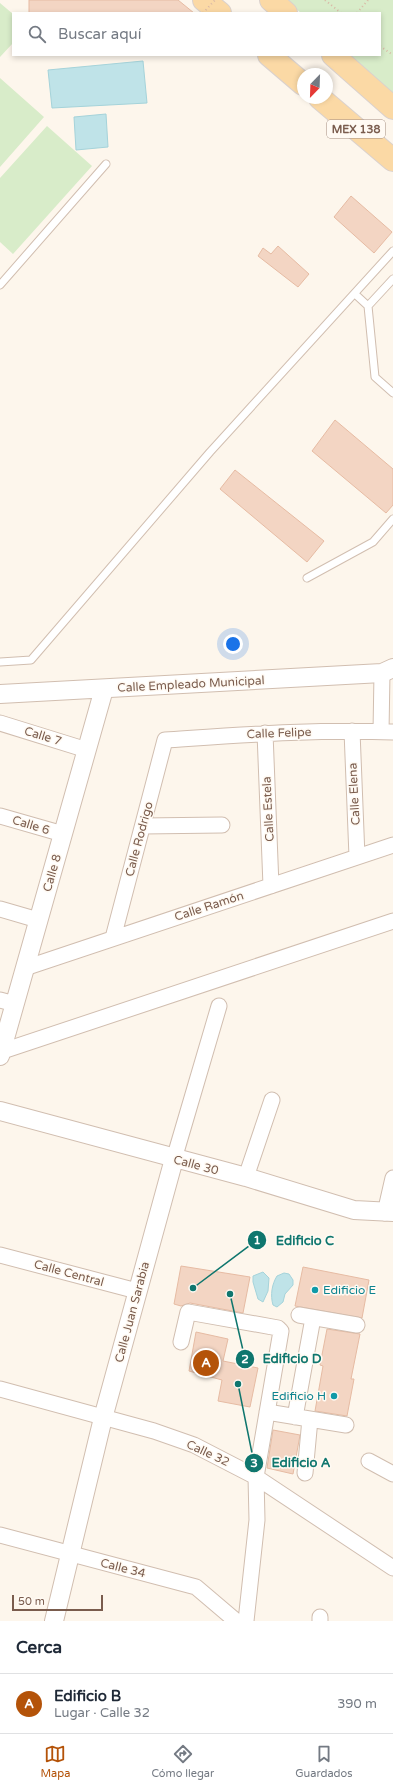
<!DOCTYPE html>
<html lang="es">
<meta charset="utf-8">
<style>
:root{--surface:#fff;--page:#f2f2f3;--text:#1f2937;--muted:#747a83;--line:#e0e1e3;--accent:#b45309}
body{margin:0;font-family:"Varela Round",sans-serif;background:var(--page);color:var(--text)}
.compass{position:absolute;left:297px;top:68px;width:36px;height:36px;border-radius:50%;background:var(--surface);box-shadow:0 2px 6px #0003;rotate:203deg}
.scale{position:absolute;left:12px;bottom:10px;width:91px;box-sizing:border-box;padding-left:4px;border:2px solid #7a5c4d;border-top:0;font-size:11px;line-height:14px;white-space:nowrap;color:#7a5c4d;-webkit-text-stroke:3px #fffaf3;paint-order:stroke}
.you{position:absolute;left:233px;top:644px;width:14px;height:14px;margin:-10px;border:3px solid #fff;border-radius:50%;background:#1a73e8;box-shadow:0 0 0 6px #1a73e833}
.badge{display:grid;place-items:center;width:26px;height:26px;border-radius:50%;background:var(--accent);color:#fff;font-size:13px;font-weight:700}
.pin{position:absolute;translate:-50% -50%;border:2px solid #fff;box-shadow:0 1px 4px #0006}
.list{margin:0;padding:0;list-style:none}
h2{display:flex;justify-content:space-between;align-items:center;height:52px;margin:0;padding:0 16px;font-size:17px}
h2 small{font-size:13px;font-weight:400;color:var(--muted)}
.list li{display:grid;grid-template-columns:26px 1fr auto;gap:12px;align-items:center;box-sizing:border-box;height:60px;padding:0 16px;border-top:1px solid var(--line)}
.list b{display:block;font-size:15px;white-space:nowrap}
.list p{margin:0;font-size:13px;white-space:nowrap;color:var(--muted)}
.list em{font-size:13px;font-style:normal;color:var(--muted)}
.icon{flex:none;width:22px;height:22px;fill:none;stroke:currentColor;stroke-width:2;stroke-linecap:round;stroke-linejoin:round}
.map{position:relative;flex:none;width:393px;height:1621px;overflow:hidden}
.search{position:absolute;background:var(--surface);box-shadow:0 2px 6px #0003;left:12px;right:12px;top:12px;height:44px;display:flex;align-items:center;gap:10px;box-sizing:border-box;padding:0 14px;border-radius:0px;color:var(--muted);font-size:15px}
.sheet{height:112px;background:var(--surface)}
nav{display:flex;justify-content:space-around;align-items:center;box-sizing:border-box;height:56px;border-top:1px solid var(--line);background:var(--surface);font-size:11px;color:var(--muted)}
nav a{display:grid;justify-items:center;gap:2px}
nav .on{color:var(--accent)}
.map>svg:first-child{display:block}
.green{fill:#d8ecc9}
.water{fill:#bfe3e8;stroke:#a5d3da}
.building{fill:#f3d5c3;stroke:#e6bba3}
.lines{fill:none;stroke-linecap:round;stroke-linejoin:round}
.service-casing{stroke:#d1beb0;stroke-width:9}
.minor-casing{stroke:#d1beb0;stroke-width:17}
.tertiary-casing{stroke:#d1beb0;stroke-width:20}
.primary-casing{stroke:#dad1cd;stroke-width:24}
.path{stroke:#d9b8a5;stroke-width:2;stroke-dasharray:1 3;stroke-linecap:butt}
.service{stroke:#fff;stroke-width:7}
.minor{stroke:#fff;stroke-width:15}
.tertiary{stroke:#fff;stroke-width:18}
.primary{stroke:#fbd9a5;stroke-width:22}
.path-bridge{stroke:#d9b8a5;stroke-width:2;stroke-dasharray:1 3;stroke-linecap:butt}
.culture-dot{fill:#0f9aa8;stroke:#fffaf3;stroke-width:1.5}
.labels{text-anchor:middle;stroke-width:3;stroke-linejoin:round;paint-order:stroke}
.shield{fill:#fffaf3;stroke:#a28b7f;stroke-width:1}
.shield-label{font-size:11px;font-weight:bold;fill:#7a5c4d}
.street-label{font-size:12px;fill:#7a5c4d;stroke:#fffaf3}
.culture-label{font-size:12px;fill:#0d838f;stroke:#fffaf3;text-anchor:start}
.leader{fill:none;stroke:#0f766e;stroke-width:1.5}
.callout-dot{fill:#0f766e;stroke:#fffaf3;stroke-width:1.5}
.mark-label{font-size:12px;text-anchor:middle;font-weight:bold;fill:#fff}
.callout-label{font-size:13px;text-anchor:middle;font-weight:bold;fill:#0f766e;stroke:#fffaf3;stroke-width:3;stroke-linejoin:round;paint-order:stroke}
</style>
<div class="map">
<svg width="393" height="1621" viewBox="0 0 393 1621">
<rect width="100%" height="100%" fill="#fdf6ec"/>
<path class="green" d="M286,0H393V93L349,55H380V13H301Z
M0,3L13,14V43L0,57Z
M0,78L44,117L0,167Z
M47,126L92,166L13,254L0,242V178Z"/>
<path class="water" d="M143,61L147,103L52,108L48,70Z
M106,114L108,147L76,150L74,117Z
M263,1272L269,1278L268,1291L263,1302L258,1299L253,1282V1276Z
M284,1273L289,1274L293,1280V1285L285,1294L283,1302L277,1307L273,1305C270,1295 272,1284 277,1276Z"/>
<path class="building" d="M29,0H178L194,13H29Z
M351,196L392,232L374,253L334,217Z
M278,246L309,274L298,287L258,256L263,248L271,254Z
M335,420L393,469V505L386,513L312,451Z
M235,470L324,541L307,562L220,489Z
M181,1266L250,1277L243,1313L190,1303L181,1306L174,1304Z
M303,1267L369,1280L362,1318L295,1306Z
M327,1329L360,1334L351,1379H354L347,1416L315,1411L323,1366L320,1365Z
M196,1332L228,1339L223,1361L258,1368L250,1407L218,1401L222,1380L189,1371Z
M273,1430L300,1435L293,1474L267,1468Z"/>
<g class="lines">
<g class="service-casing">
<path id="service" d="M0,285L106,164
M355,294L368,306L375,377L393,393
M368,306L393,279
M307,578L373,542L393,519
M0,662L31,660L210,452L393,251"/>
</g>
<g class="minor-casing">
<path id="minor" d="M0,723L87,750
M352,731L357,857
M381,732L382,673
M265,733L271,886
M0,816L63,834
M143,826L222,825
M0,909L38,920
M113,938L165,740C241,735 317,729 393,732
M25,968L393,845
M0,1000L15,1004
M0,1052L393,921
M174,1159L219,1006
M246,1177L272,1100
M385,1213L393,1178
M0,1255L137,1291
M299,1315L357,1325
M181,1342L188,1312L278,1328L281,1331L256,1477L257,1520L246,1621
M0,1389L154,1431L194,1445L256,1477L393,1568
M267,1412L346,1425
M295,1417L313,1318
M369,1461L393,1474
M305,1473L310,1419
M0,1535L196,1587L236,1621
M320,1621V1617"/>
</g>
<g class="tertiary-casing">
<path id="tertiary" d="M0,694L382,673L393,668
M0,1056L104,689
M0,1111L246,1177L354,1210L393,1212
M54,1621L103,1418L174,1159"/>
</g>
<g class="primary-casing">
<path id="primary" d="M204,0L220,13
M271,0L286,13
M269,55L303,84
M333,55L393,108
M320,98L393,160"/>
</g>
<path class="path" d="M325,0L341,13
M357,13L368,0
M380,46L393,55"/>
<use href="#service" class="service"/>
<use href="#minor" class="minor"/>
<use href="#tertiary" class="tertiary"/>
<use href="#primary" class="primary"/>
<path class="path-bridge" d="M203,13L215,0"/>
</g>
<g class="culture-dot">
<circle cx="315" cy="1290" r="4"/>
<circle cx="334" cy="1396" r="4"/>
</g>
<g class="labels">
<rect class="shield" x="327" y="120" width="58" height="18" rx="3"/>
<g class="shield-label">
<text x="356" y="133">MEX 138</text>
</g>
<g class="street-label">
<text transform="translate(191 684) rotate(-3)" y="4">Calle Empleado Municipal</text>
<text transform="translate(279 733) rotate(-2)" y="4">Calle Felipe</text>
<text transform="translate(43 736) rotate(17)" y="4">Calle 7</text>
<text transform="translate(354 794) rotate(-93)" y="4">Calle Elena</text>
<text transform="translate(268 809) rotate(-93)" y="4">Calle Estela</text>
<text transform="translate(31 825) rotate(17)" y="4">Calle 6</text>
<text transform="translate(139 839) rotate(-75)" y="4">Calle Rodrigo</text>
<text transform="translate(52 873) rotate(-74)" y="4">Calle 8</text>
<text transform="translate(209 906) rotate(-18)" y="4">Calle Ramón</text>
<text transform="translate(196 1165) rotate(15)" y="4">Calle 30</text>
<text transform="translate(69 1273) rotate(15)" y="4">Calle Central</text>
<text transform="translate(132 1312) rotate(-75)" y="4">Calle Juan Sarabia</text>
<text transform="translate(208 1453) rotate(25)" y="4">Calle 32</text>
<text transform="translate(123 1568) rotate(14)" y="4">Calle 34</text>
</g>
<g class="culture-label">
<text x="323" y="1294">Edificio E</text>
<text x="326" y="1400" text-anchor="end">Edificio H</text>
</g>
</g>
<path class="leader" d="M193 1288L257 1240M230 1294L245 1359M238 1384L254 1463"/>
<g class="callout-dot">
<circle cx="193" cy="1288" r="4"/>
<circle cx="230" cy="1294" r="4"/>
<circle cx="238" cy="1384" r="4"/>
<circle cx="257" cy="1240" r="10"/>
<circle cx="245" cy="1359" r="10"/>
<circle cx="254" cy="1463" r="10"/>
</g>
<g class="mark-label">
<text x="257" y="1244">1</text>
<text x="245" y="1363">2</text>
<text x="254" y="1467">3</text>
</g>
<g class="callout-label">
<text x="305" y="1245">Edificio C</text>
<text x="292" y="1363">Edificio D</text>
<text x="301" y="1467">Edificio A</text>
</g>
</svg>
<svg class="compass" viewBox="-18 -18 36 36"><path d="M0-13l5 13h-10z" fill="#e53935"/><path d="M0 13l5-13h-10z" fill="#747a83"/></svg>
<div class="scale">50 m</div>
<div class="you"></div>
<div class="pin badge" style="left:206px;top:1363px">A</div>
<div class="search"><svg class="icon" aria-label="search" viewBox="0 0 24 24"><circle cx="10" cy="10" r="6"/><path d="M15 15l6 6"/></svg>Buscar aquí</div>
</div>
<section class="sheet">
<h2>Cerca<small></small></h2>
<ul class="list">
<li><span class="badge">A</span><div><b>Edificio B</b><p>Lugar · Calle 32</p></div><em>390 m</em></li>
</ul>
</section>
<nav>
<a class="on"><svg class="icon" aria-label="map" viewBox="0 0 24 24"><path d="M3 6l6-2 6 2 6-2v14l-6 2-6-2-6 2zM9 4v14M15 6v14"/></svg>Mapa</a>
<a><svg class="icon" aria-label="directions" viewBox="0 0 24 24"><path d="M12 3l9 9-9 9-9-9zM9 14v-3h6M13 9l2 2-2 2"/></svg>Cómo llegar</a>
<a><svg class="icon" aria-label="saved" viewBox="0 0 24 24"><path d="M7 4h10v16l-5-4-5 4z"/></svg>Guardados</a>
</nav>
